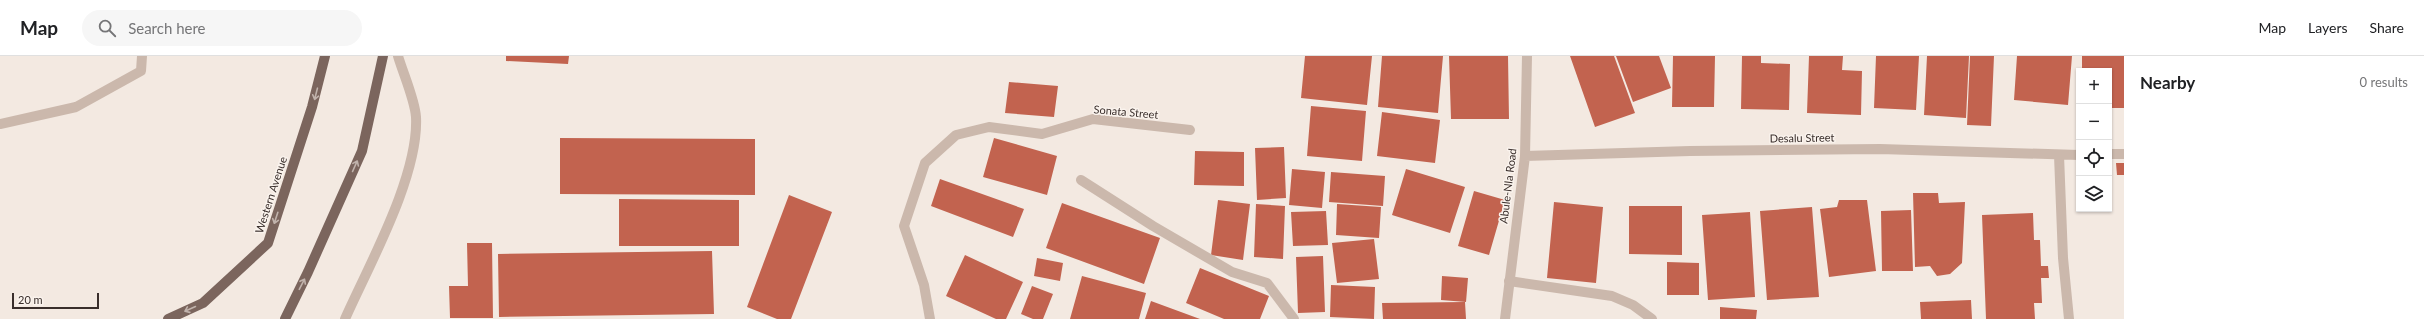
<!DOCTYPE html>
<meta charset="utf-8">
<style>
:root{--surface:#fff;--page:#f6f6f6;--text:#202124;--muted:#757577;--line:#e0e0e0}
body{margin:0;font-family:Lato,sans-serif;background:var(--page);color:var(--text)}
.controls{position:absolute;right:12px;top:12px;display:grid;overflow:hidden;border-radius:0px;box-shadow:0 1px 3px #0004}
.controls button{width:36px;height:36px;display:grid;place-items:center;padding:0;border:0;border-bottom:1px solid var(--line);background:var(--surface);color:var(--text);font:20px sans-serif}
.scale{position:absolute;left:12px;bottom:10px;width:87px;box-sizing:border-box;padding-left:4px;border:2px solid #392e2b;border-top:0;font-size:11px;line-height:14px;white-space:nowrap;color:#392e2b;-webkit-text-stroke:3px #faf3ed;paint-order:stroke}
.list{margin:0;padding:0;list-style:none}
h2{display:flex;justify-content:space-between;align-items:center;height:52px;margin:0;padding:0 16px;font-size:17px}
h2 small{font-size:13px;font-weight:400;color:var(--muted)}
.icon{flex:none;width:22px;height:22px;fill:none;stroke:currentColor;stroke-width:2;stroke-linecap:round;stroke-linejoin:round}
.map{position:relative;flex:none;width:2124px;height:263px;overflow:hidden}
header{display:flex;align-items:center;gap:24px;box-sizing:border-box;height:56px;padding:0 20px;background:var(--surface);border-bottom:1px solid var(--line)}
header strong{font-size:19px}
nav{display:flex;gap:22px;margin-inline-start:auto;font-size:14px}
.search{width:280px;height:36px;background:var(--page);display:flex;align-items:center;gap:10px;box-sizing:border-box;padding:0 14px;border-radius:22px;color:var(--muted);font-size:15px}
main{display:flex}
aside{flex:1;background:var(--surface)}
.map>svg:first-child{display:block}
.building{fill:#c2634f}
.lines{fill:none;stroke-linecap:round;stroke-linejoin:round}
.lane{stroke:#cbb8ac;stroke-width:10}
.street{stroke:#cbb8ac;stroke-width:10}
.primary{stroke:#7b655d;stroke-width:10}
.oneway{stroke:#c1b3ac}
.labels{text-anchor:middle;stroke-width:3;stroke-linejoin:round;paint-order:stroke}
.street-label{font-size:11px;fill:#392e2b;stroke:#faf3ed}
</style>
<header>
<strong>Map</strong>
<div class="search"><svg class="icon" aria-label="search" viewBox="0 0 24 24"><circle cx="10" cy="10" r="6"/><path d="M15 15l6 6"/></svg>Search here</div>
<nav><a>Map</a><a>Layers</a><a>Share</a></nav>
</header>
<main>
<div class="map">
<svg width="2124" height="263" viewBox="0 0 2124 263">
<rect width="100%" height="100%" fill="#f3e9e1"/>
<path class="building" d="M506,0H569L568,8L506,5Z
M1305,0H1372L1367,49L1301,42Z
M1382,0H1443L1438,57L1378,51Z
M1449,0H1508L1509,63H1451Z
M1570,0H1614L1635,57L1595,71Z
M1616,0H1659L1671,32L1633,46Z
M1673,0H1715L1714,51H1672Z
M1742,0H1761V7L1790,8L1789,54L1741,53Z
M1809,0H1843L1842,14L1862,15L1861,59L1807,57Z
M1876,0H1919L1916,54L1874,52Z
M1927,0H1969L1966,62L1924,59Z
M1970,0H1994L1991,70L1967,69Z
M2017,0H2072L2068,49L2014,44Z
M2082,0H2124V52H2109V15H2082Z
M1009,26L1058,30L1054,61L1005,57Z
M1311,50L1366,55L1362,105L1307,100Z
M1382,56L1440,64L1435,107L1377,100Z
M560,82L755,83V139L560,138Z
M994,82L1057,100L1047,139L983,121Z
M1284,91L1286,142L1257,144L1255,92Z
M1195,95L1244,96V130L1194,129Z
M2116,107H2124V119H2117Z
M1292,113L1325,116L1322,152L1289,149Z
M1406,113L1465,131L1450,177L1392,159Z
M1331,116L1385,120L1383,150L1329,146Z
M940,123L1024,153L1013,181L931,150Z
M1474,135L1505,144L1489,199L1458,190Z
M1913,137H1938L1939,147L1965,146L1962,207L1950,218L1937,220L1930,210L1915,211Z
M789,139L832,156L791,263H777L747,251Z
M619,143L739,144V190H619Z
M1218,144L1250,148L1243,204L1211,199Z
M1839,144H1867L1876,215L1829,221L1820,153L1837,151Z
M1554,146L1603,151L1596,227L1547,222Z
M1062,147L1160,182L1144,228L1046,192Z
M1256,148L1285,150L1283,203L1254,201Z
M1337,148L1381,151L1379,182L1336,179Z
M1629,150H1682V199L1629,198Z
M1812,151L1819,241L1767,244L1760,155Z
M1911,154L1913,215H1882L1881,155Z
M1326,155L1328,189L1293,190L1291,156Z
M1750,156L1755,241L1708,244L1702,159Z
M2033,157L2034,184H2040L2041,210H2048L2049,222H2041L2042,247H2034L2035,263H1986L1982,159Z
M1374,183L1379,223L1337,227L1332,187Z
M467,187H492L493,262H450L449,230H468Z
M712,195L714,258L499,261L498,198Z
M965,199L1023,226L1006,263H996L946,240Z
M1323,200L1325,256L1298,257L1296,201Z
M1037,202L1063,207L1060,225L1034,220Z
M1667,206L1699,207V239H1667Z
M1200,212L1269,240L1260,263H1224L1186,247Z
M1082,220L1146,237L1139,263H1070Z
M1442,220L1468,222L1466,246L1441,244Z
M1331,229L1375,231L1374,263L1330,261Z
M1032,230L1053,238L1043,263H1033L1021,258Z
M1971,244L1972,263H1921L1920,246Z
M1151,245L1200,263H1145Z
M1465,246L1466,263H1383L1382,247Z
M1720,251L1757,254L1756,263H1720Z"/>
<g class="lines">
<path class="lane" d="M0,68L76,51L141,15L142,0
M1509,225L1612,240L1633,249L1652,263
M345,263C369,209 419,120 416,61C415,44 403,17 398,0"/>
<path class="street" d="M2109,98H2124
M2059,99L2063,202L2069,263
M1525,100L1690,95L1880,93L2079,99
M1081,124L1153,170L1232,216L1267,227L1294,263
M930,263L924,229L904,170L925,107L956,79L989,71L1042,78L1093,63L1190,74
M1505,263L1525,100L1527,0"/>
<path class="primary" d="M168,263L203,247L268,187L312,51L325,0
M285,263L308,216L362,95L383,0"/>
</g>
<defs><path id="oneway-shaft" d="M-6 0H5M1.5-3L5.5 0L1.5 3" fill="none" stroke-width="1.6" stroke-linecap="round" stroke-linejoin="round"/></defs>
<g class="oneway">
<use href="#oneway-shaft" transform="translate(316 38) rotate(104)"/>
<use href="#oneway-shaft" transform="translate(355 110) rotate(-66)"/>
<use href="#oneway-shaft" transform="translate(276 162) rotate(108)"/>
<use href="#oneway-shaft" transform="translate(302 228) rotate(-63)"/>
<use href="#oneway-shaft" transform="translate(190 253) rotate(156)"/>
</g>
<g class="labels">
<g class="street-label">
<text transform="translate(1126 56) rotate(5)" y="4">Sonata Street</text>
<text transform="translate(1802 82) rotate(-1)" y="4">Desalu Street</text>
<text transform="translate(1508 130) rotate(-83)" y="4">Abule-Nla Road</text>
<text transform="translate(271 139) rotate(-72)" y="4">Western Avenue</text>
</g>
</g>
</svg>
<div class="controls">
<button>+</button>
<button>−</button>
<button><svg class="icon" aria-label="locate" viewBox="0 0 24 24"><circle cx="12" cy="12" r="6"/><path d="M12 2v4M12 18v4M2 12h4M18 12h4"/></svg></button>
<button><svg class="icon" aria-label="layers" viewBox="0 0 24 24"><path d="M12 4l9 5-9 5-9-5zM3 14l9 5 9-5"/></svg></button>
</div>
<div class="scale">20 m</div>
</div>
<aside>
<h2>Nearby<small>0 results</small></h2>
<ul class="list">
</ul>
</aside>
</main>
